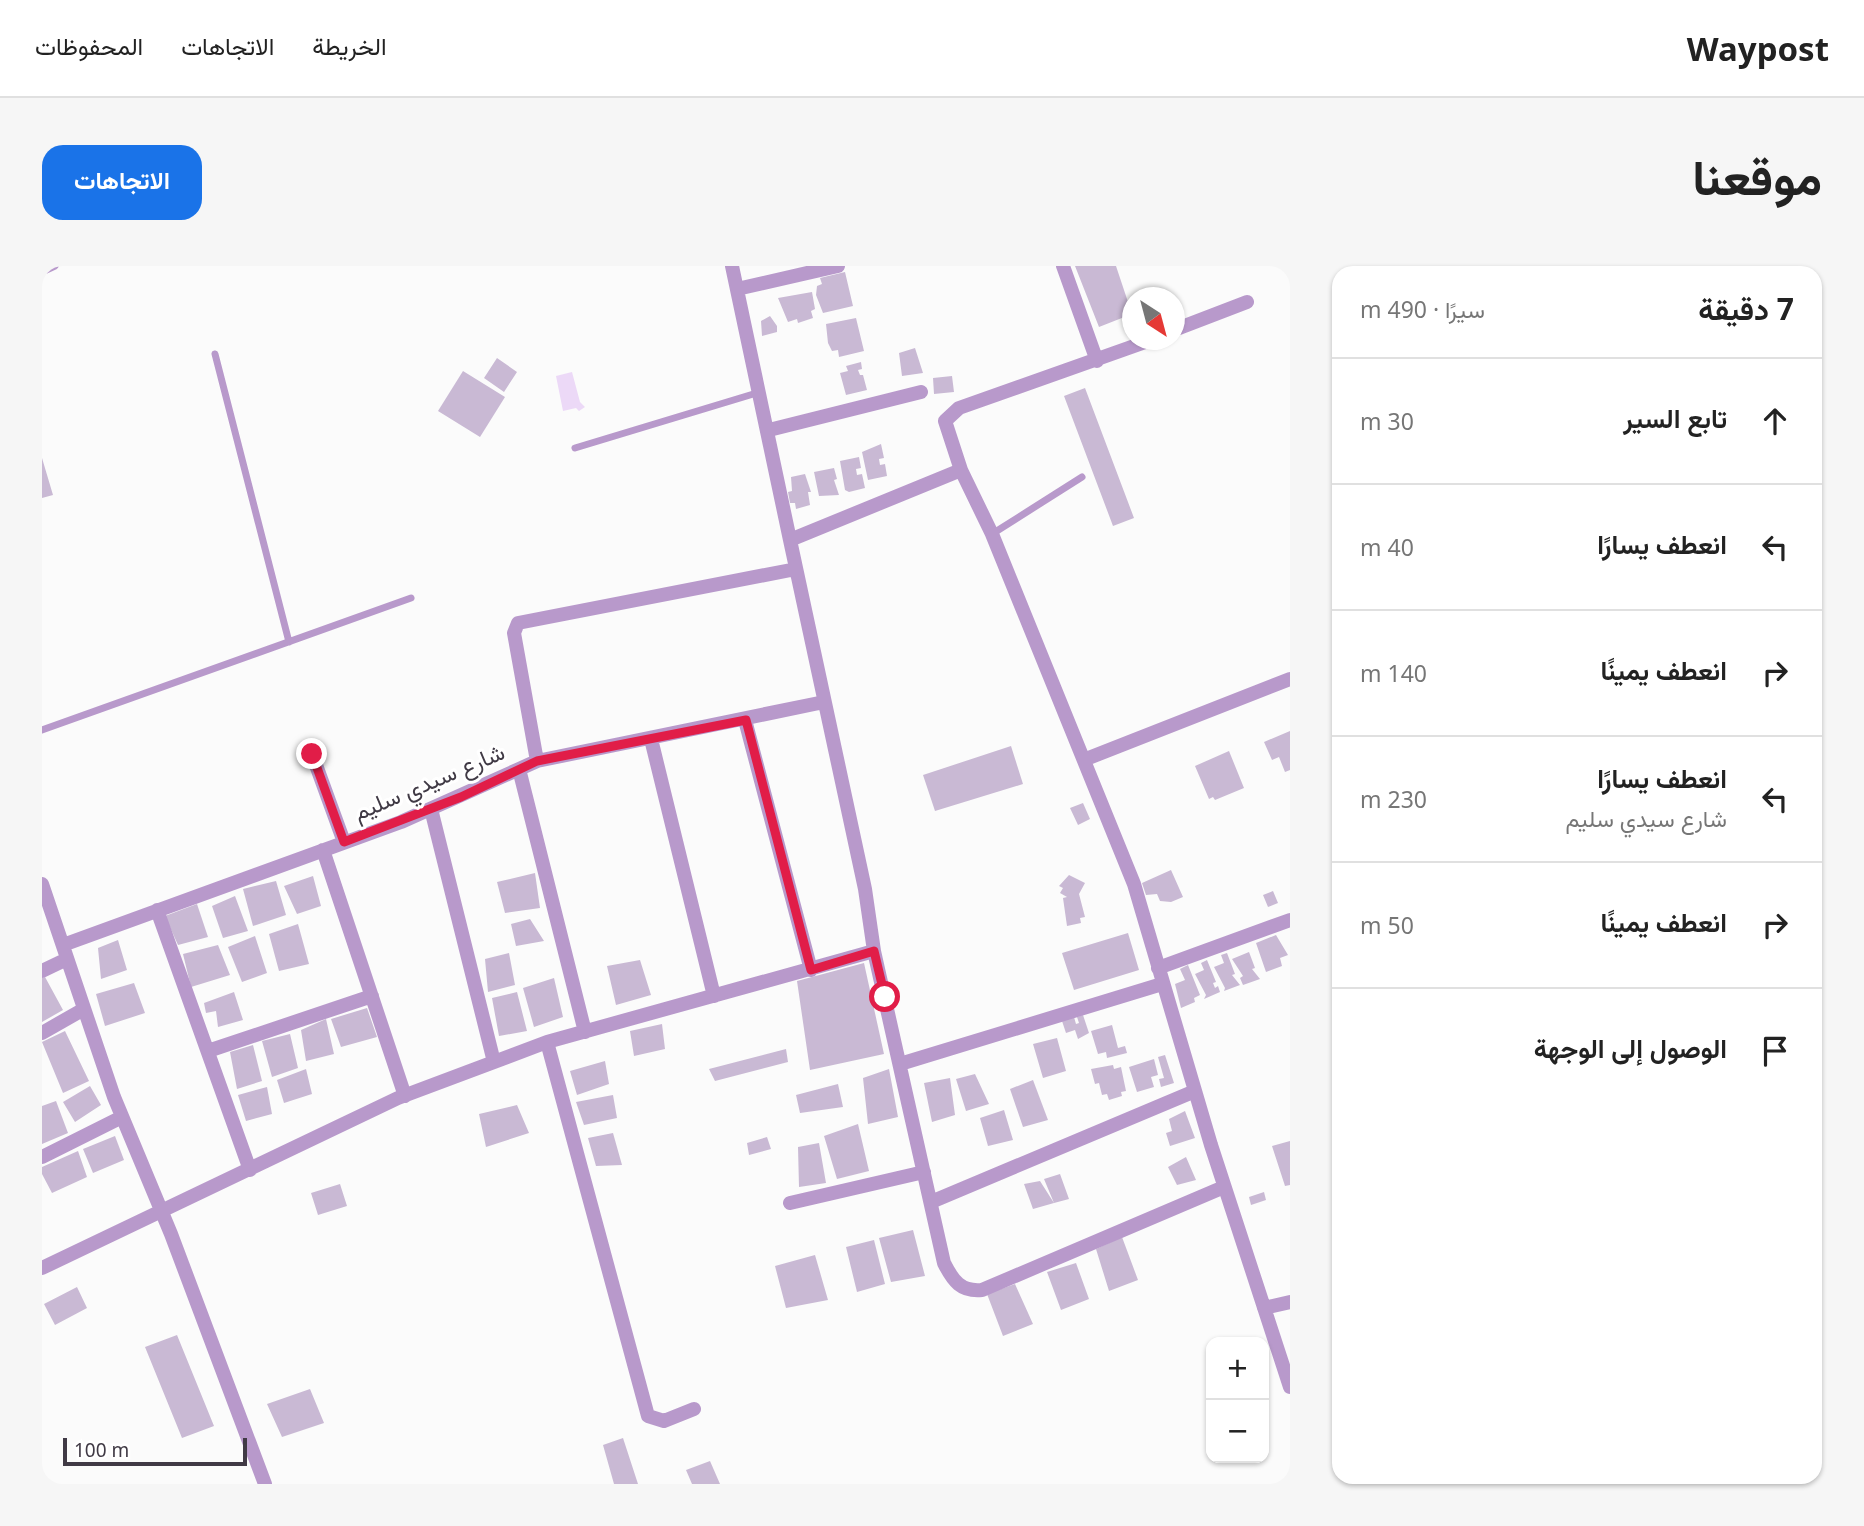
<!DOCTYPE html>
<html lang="ar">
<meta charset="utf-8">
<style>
:root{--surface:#fff;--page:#f6f6f6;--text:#222;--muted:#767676;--line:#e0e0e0;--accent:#1a73e8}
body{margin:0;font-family:"Noto Sans",Vazirmatn,sans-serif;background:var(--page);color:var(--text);direction:rtl}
.controls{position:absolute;right:21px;bottom:21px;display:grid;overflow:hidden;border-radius:14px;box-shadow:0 2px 5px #0004}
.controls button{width:63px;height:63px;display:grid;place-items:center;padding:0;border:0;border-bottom:2px solid var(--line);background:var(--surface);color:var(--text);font:35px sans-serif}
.compass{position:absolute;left:1080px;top:21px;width:63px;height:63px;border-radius:50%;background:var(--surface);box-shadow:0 2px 5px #0004;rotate:144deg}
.scale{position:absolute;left:21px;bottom:18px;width:184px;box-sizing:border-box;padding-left:7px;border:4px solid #403a45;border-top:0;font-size:19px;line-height:24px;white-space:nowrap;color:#403a45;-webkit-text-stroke:5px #fff;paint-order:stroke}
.stop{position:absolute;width:21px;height:21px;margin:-16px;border:5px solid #e11d48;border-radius:50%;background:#fff}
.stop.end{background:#e11d48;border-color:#fff;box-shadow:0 2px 7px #0008}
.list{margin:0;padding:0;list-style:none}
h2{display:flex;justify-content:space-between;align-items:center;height:91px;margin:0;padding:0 28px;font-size:30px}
h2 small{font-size:23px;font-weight:400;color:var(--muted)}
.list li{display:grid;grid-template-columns:46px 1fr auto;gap:21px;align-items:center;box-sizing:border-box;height:126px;padding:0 28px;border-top:2px solid var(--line)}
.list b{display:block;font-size:26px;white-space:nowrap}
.list p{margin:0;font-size:23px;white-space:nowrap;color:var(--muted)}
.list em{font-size:23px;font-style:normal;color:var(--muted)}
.icon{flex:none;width:38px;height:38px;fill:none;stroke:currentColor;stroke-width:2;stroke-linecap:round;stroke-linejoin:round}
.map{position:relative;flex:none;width:1248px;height:1218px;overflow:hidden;direction:ltr;border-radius:21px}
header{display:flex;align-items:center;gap:42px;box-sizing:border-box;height:98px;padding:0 35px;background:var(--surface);border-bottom:2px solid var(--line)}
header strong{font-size:33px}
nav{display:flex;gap:38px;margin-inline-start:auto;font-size:24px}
.intro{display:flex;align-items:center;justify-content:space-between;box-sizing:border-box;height:168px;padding:0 42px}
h1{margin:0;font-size:49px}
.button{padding:18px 32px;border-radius:21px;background:var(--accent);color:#fff;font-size:24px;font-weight:700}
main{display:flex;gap:42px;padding:0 42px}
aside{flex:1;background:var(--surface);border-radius:21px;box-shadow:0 2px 5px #0004}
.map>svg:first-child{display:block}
.water{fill:#ecd9f7}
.building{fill:#c9b9d4}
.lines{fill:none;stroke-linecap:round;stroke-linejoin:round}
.service{stroke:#b899cb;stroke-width:7}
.minor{stroke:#b899cb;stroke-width:14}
.route{stroke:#e11d48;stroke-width:9}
.labels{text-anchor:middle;stroke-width:6;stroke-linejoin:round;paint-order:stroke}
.street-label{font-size:23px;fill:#403a45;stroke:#fff}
</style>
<header>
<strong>Waypost</strong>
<nav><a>الخريطة</a><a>الاتجاهات</a><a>المحفوظات</a></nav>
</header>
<div class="intro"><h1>موقعنا</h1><a class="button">الاتجاهات</a></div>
<main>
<aside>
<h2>7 دقيقة<small>سيرًا · 490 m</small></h2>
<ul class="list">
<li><svg class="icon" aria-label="ahead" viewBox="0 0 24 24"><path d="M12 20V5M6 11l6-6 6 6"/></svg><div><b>تابع السير</b></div><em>30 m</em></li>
<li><svg class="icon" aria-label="left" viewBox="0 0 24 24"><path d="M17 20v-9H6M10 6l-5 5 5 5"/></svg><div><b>انعطف يسارًا</b></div><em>40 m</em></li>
<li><svg class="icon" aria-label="right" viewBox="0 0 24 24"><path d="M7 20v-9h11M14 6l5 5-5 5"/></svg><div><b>انعطف يمينًا</b></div><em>140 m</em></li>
<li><svg class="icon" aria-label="left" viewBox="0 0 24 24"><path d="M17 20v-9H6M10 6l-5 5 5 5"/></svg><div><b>انعطف يسارًا</b><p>شارع سيدي سليم</p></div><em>230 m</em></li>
<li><svg class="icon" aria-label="right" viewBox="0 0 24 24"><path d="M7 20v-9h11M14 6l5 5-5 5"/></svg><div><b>انعطف يمينًا</b></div><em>50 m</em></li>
<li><svg class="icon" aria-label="arrive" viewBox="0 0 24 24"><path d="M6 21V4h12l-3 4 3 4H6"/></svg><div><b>الوصول إلى الوجهة</b></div></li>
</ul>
</aside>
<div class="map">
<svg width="1248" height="1218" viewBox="0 0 1248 1218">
<rect width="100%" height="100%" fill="#fbfbfb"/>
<path class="water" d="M530,106L538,136L543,141L537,145L534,142L521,145L514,110Z"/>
<path class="building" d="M1033,0H1074L1090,48L1057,61Z
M803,6L811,40L781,47L774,29L775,20L780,18L778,12Z
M770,26L773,43L769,45L771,52L756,57L755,53L746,56L736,32Z
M728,50L735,60V66L720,70L719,55Z
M814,52L822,85L797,91L796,84L790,85L786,77L784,58Z
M873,82L881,107L860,110L857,87Z
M455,92L475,106L462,126L442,112Z
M819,96L820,103L816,104L818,109H821L825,124L804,129L798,107L806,105L804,100Z
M421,105L463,131L438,171L396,145Z
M910,110L912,126L892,128L891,112Z
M1043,122L1092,252L1071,260L1022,130Z
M839,178L842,192L837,193L838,199L843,198L845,210L826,214L820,186Z
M817,191L819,202L814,203L815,209L820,208L823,222L807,226L803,224L798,195Z
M0,192L11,229L0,232Z
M792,202L795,213L792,214L797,229L777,230L772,206Z
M763,208L769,226H766L768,239L754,243L753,237H748L746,226L750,225L749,211Z
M1248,465V504L1243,506L1237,491L1230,494L1222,476Z
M969,480L981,518L893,545L881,509Z
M1187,485L1202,522L1173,534L1171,531L1167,533L1153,500Z
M1041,537L1048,553L1036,559L1028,542Z
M1129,604L1141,631L1129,636L1118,635L1115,628L1104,629L1100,617Z
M493,607L498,642L463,647L455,616Z
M1027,609L1043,617L1037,628L1043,651L1038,652L1039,657L1025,660L1021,632L1025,631L1018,627L1021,622L1017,620Z
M271,610L279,640L255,648L242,620Z
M234,615L244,649L211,660L201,623Z
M1231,625L1236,637L1226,641L1221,629Z
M193,630L206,665L181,672L170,640Z
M155,638L166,671L136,679L123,650Z
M488,653L502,675L474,680L469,658Z
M256,658L267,698L237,705L227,668Z
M1086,667L1097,704L1032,724L1020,687Z
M1234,669L1246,689L1238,692L1240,700L1224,706L1214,677Z
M213,670L225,707L200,716L186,681Z
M76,674L85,704L59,713L56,682Z
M176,679L188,709L149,721L141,688Z
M1207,686L1213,702L1210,703L1218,713L1201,719L1198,712L1201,710L1190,693Z
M467,687L473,719L446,726L443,693Z
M1185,687L1193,708L1190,709L1198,719L1182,725L1183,722L1172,701L1182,697L1179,689Z
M598,694L609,729L574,739L565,700Z
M1165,694L1174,716L1171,717L1173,722L1176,720L1178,726L1162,733L1164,729L1153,708L1162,704L1159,697Z
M822,697L842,788L768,804L755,715Z
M1146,699L1158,729L1152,732L1153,736L1139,742L1133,718L1143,714L1138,703Z
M3,711L21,744L0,756V712Z
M512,712L521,751L492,761L481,722Z
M92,717L103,747L63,760L54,728Z
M192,726L201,754L176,761L174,745L164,747L162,737Z
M475,726L485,765L457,770L450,732Z
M325,742L335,771L299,781L289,753Z
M1041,749L1047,767L1036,773L1033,764L1024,767L1020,755L1032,751L1034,758L1037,757L1035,751Z
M284,753L292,788L264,795L259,764Z
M620,758L623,783L592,790L588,765Z
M1070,759L1076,782L1083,780L1085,787L1065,792L1064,786L1056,788L1049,765Z
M23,765L47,815L21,827L0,776Z
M248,768L256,802L230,811L220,775Z
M1015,772L1024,805L1001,812L991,778Z
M211,779L220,815L195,823L188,786Z
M744,783L746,796L673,815L667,803Z
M1123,789L1132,817L1119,821L1117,813L1122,812L1116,791Z
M1112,793L1116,809L1109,811L1112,821L1095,826L1087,801Z
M563,795L567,818L535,829L528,805Z
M1071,799L1072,803L1079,801L1084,825L1079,826L1080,830L1067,834L1065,828L1060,829L1057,817L1053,818L1049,803Z
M264,803L270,828L242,837L235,814Z
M847,803L856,851L826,858L821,812Z
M933,808L947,838L924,845L914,813Z
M908,812L913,849L890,856L882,817Z
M991,814L1006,854L981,861L968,823Z
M796,818L801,841L758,847L754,829Z
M48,820L59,839L33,856L21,836Z
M225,821L230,848L204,855L196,829Z
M571,829L575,852L542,859L534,836Z
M14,835L26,867L0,878V840Z
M475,839L487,867L444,881L437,848Z
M962,844L971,874L946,880L938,852Z
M1143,845L1153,872L1128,880L1124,867L1130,865L1127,853Z
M816,858L827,905L795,913L782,870Z
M571,867L580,899L554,900L546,872Z
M73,870L82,894L51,907L41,883Z
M725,871L729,883L707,889L705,877Z
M1248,875V919L1243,920L1230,880Z
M777,877L784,917L757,921L756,881Z
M36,885L45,911L10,927L0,908V901Z
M1144,891L1154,914L1135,919L1126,901Z
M1018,908L1027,933L1012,937L1002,913Z
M998,915L1012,937L991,943L982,918Z
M298,918L305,940L276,949L269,927Z
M1222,926L1224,934L1209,939L1207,931Z
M871,964L883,1010L849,1016L837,972Z
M1080,971L1096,1014L1067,1025L1054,983Z
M832,974L843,1018L815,1026L804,981Z
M773,989L786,1034L744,1042L733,1000Z
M1034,997L1047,1033L1019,1044L1005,1006Z
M973,1018L991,1058L961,1070L945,1028Z
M35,1021L45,1042L13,1059L2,1038Z
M135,1069L172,1160L140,1172L103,1081Z
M268,1123L282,1157L240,1171L225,1138Z
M581,1172L596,1218H572L561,1179Z
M668,1195L678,1218H650L644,1204Z"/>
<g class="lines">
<path class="service" d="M0,6L13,0
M173,88L247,376
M533,182L718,126
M950,268L1040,211
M0,464L369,332"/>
<path class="minor" d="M690,0L748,274
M1021,0L1055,95
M695,23L796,0
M1132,64L1205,36
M1109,74L917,142L903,155L919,204L950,268L1092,618L1169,879L1248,1121
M727,164L879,126
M703,454L769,704
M609,473L672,730
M270,488L302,576
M1044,493L1248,413
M495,495L472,367L476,357L754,303
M477,503L543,766
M389,543L452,796
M281,584L363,830
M0,618L72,831L129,968L223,1218
M115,644L208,904
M21,679L359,556L495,495L782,436
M832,685L902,997C911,1015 919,1026 940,1024L1182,921
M1116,702L1248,654
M0,705L25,693
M0,767L42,743
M505,776L606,1150L622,1155L652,1143
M166,785L330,730
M858,798L1120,718
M0,891L80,851
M889,936L1153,825
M748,937L882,906
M0,1002L356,832L505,776L832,685L823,623L748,274L919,204
M1222,1042L1248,1036"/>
</g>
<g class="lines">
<path class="route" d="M270,488L302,576L419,531L495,495L704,454L769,704L832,685L843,731"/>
</g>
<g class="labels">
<g class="street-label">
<text transform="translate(387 516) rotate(-23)" y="8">شارع سيدي سليم</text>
</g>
</g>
</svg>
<div class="controls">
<button>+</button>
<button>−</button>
</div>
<svg class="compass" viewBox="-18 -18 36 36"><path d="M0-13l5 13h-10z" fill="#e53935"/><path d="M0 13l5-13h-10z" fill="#767676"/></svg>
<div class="scale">100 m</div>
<div class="stop" style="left:843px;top:731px"></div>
<div class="stop end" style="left:270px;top:488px"></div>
</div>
</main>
